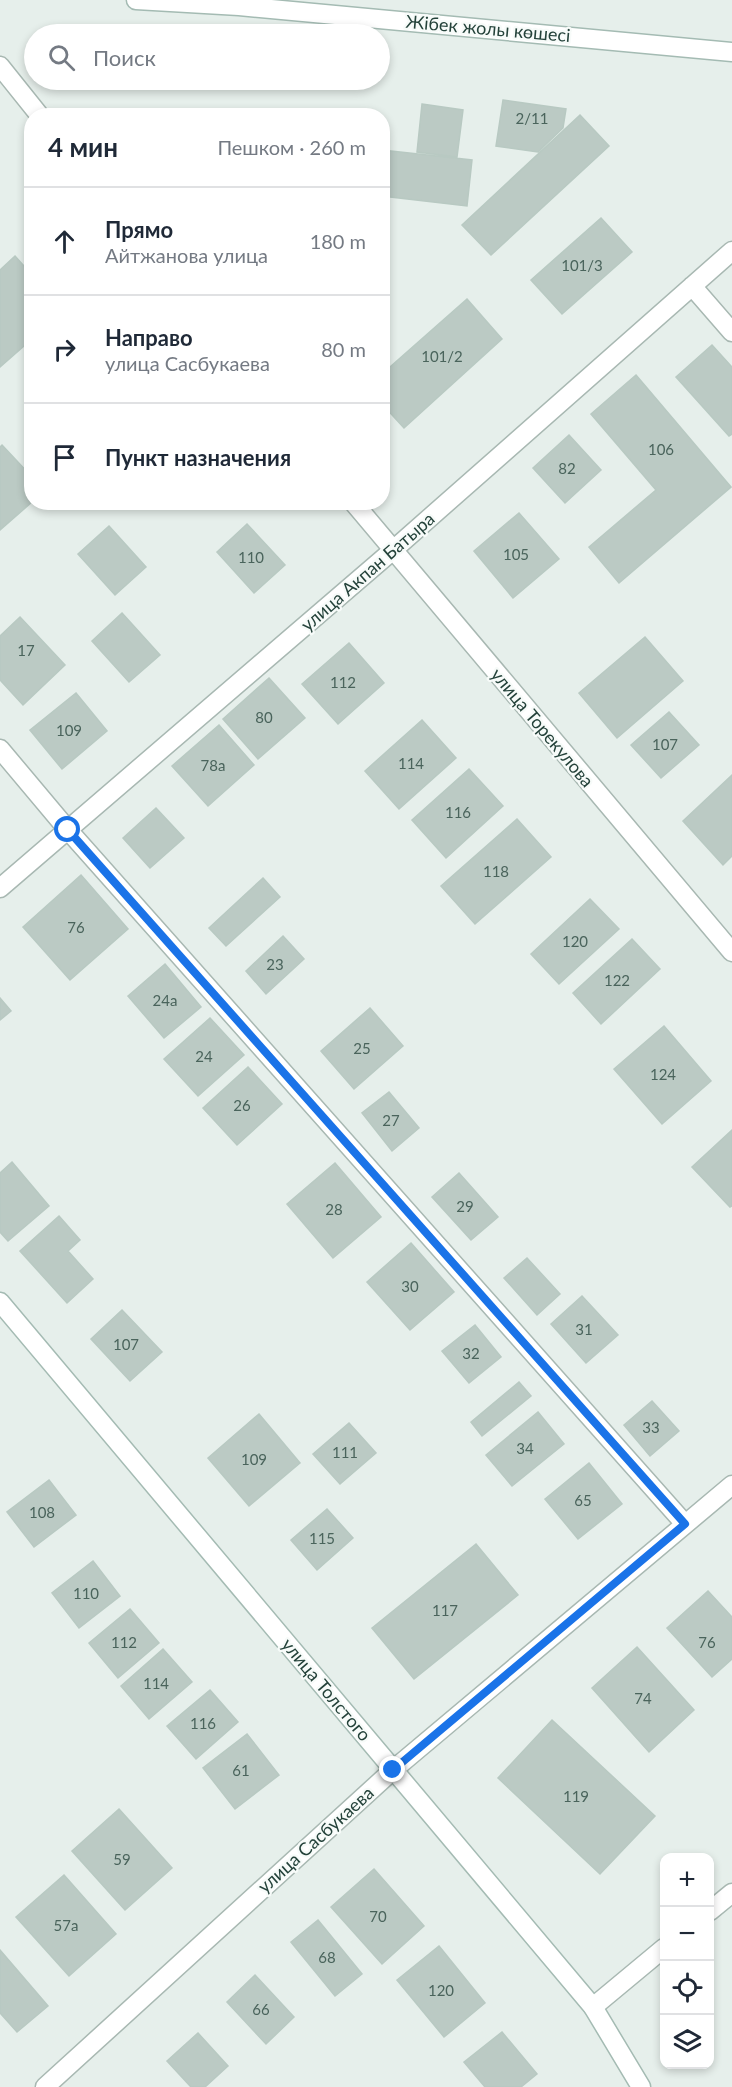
<!DOCTYPE html>
<html lang="ru">
<meta charset="utf-8">
<style>
:root{--surface:#fff;--page:#f2f2f3;--text:#1f2937;--muted:#747a83;--line:#e0e1e3}
body{margin:0;font-family:Lato,sans-serif;background:var(--page);color:var(--text)}
.controls{position:absolute;right:18px;bottom:18px;display:grid;overflow:hidden;border-radius:12px;box-shadow:0 3px 9px #0003}
.controls button{width:54px;height:54px;display:grid;place-items:center;padding:0;border:0;border-bottom:2px solid var(--line);background:var(--surface);color:var(--text);font:30px sans-serif}
.stop{position:absolute;width:18px;height:18px;margin:-14px;border:4px solid #1a73e8;border-radius:50%;background:#fff}
.stop.end{background:#1a73e8;border-color:#fff;box-shadow:0 2px 6px #0008}
.list{margin:0;padding:0;list-style:none}
h2{display:flex;justify-content:space-between;align-items:center;height:78px;margin:0;padding:0 24px;font-size:26px}
h2 small{font-size:20px;font-weight:400;color:var(--muted)}
.list li{display:grid;grid-template-columns:39px 1fr auto;gap:18px;align-items:center;box-sizing:border-box;height:108px;padding:0 24px;border-top:2px solid var(--line)}
.list b{display:block;font-size:22px;white-space:nowrap}
.list p{margin:0;font-size:20px;white-space:nowrap;color:var(--muted)}
.list em{font-size:20px;font-style:normal;color:var(--muted)}
.icon{flex:none;width:33px;height:33px;fill:none;stroke:currentColor;stroke-width:2;stroke-linecap:round;stroke-linejoin:round}
.map{position:relative;flex:none;width:732px;height:2087px;overflow:hidden}
.search{position:absolute;background:var(--surface);box-shadow:0 3px 9px #0003;left:24px;top:24px;width:366px;height:66px;display:flex;align-items:center;gap:15px;box-sizing:border-box;padding:0 21px;border-radius:33px;color:var(--muted);font-size:22px}
.panel{position:absolute;background:var(--surface);box-shadow:0 3px 9px #0003;left:24px;top:108px;width:366px;height:402px;border-radius:24px}
.map>svg:first-child{display:block}
.building{fill:#bbcac4;stroke:#b8c9c2;stroke-width:1.5}
.lines{fill:none;stroke-linecap:round;stroke-linejoin:round}
.lane-casing{stroke:#a8b8b2;stroke-width:21}
.street-casing{stroke:#a8b8b2;stroke-width:21}
.secondary-casing{stroke:#a4bbb3;stroke-width:21}
.lane{stroke:#fff;stroke-width:18}
.street{stroke:#fff;stroke-width:18}
.secondary{stroke:#fff;stroke-width:18}
.route{stroke:#1a73e8;stroke-width:8}
.labels{text-anchor:middle;stroke-width:4.5;stroke-linejoin:round;paint-order:stroke}
.number-label{font-size:15px;fill:#4a645c}
.street-label{font-size:18px;fill:#24423a;stroke:#f7fbf9}
</style>
<div class="map">
<svg width="732" height="2087" viewBox="0 0 732 2087">
<rect width="100%" height="100%" fill="#e6efeb"/>
<path class="building" d="M503,100L566,109L563,128L538,152L496,146Z
M422,104L463,110L457,157L417,152Z
M580,115L609,146L491,255L462,225Z
M382,150L472,160L467,206L382,196Z
M601,218L632,252L562,314L531,280Z
M15,256L32,275V339L0,367V270Z
M467,299L502,339L404,428L382,404V374Z
M712,345L732,367V434L729,436L676,377Z
M636,375L731,487L619,583L589,547L656,490L591,414Z
M569,435L601,470L565,503L533,468Z
M2,445L32,477V502L0,530V447Z
M519,513L559,559L513,598L474,551Z
M247,524L285,565L254,593L217,552Z
M109,526L146,567L115,595L78,554Z
M122,613L160,655L129,682L92,641Z
M20,617L65,665L23,705L0,680V636Z
M645,637L683,681L617,738L579,693Z
M349,643L384,683L338,724L302,684Z
M269,678L305,718L258,759L223,719Z
M76,693L107,731L62,769L30,730Z
M669,712L699,745L661,778L631,745Z
M422,720L456,758L399,809L365,771Z
M219,725L254,765L208,806L172,766Z
M469,769L503,806L446,858L412,820Z
M732,775V856L723,865L683,821Z
M156,808L184,838L150,868L123,838Z
M517,819L551,857L475,924L441,886Z
M81,875L128,929L70,980L23,927Z
M263,878L280,897L226,946L209,928Z
M590,899L619,929L559,984L531,954Z
M283,936L304,959L266,994L246,971Z
M632,939L660,969L601,1024L573,993Z
M165,964L201,1007L164,1038L128,996Z
M0,998L11,1011L0,1020Z
M370,1008L403,1046L354,1089L321,1051Z
M210,1018L244,1055L198,1096L164,1059Z
M664,1026L711,1081L662,1124L614,1069Z
M248,1067L282,1104L237,1145L203,1108Z
M389,1092L419,1128L392,1151L362,1113Z
M732,1130V1206L730,1207L692,1167Z
M12,1162L49,1206L8,1241L0,1232V1173Z
M335,1163L381,1217L333,1258L287,1204Z
M459,1173L498,1217L471,1240L432,1197Z
M59,1216L80,1240L68,1251L93,1279L67,1303L20,1251Z
M411,1243L454,1292L410,1330L367,1282Z
M527,1258L560,1294L537,1315L504,1278Z
M582,1296L618,1335L586,1363L551,1324Z
M122,1310L162,1352L130,1381L91,1339Z
M475,1325L501,1357L469,1383L442,1351Z
M519,1382L531,1396L482,1436L471,1422Z
M652,1401L679,1431L650,1456L624,1425Z
M538,1412L564,1444L512,1486L486,1455Z
M259,1414L300,1463L249,1506L208,1458Z
M349,1423L376,1453L340,1484L313,1454Z
M589,1463L622,1504L578,1539L545,1499Z
M49,1480L76,1515L34,1547L7,1512Z
M327,1509L353,1538L317,1570L291,1540Z
M476,1544L518,1595L414,1679L372,1628Z
M93,1561L120,1596L79,1628L52,1593Z
M708,1591L732,1617V1659L712,1677L667,1628Z
M130,1609L159,1643L118,1678L89,1643Z
M637,1647L694,1710L649,1752L592,1688Z
M163,1649L192,1682L149,1719L121,1686Z
M210,1690L238,1722L196,1759L167,1726Z
M552,1720L655,1816L600,1874L498,1778Z
M247,1734L279,1775L235,1809L203,1768Z
M119,1809L172,1868L125,1910L72,1851Z
M374,1869L424,1926L382,1964L331,1907Z
M64,1875L116,1934L69,1976L16,1917Z
M318,1920L362,1974L335,1996L291,1942Z
M439,1946L485,2003L444,2037L397,1980Z
M0,1950L48,2006L17,2032L0,2013Z
M255,1975L294,2017L266,2044L227,2002Z
M502,2032L537,2074L521,2087H485L464,2062Z
M198,2033L228,2066L205,2087H191L167,2061Z"/>
<g class="lines">
<g class="lane-casing">
<path id="lane" d="M710,1911L732,1893
M593,2007L664,1948"/>
</g>
<g class="street-casing">
<path id="street" d="M0,66L40,116
M692,286L732,332
M353,502L732,952
M0,749L68,830L685,1524
M0,888L392,551L732,251
M45,2087L393,1770L732,1485"/>
</g>
<g class="secondary-casing">
<path id="secondary" d="M136,0L239,6L732,52
M0,1302L593,2007L641,2087"/>
</g>
<use href="#lane" class="lane"/>
<use href="#street" class="street"/>
<use href="#secondary" class="secondary"/>
</g>
<g class="lines">
<path class="route" d="M68,830L685,1524L393,1770"/>
</g>
<g class="labels">
<g class="number-label">
<text x="532" y="124">2/11</text>
<text x="582" y="271">101/3</text>
<text x="442" y="362">101/2</text>
<text x="661" y="455">106</text>
<text x="567" y="474">82</text>
<text x="516" y="560">105</text>
<text x="251" y="563">110</text>
<text x="26" y="656">17</text>
<text x="343" y="688">112</text>
<text x="264" y="723">80</text>
<text x="69" y="736">109</text>
<text x="665" y="750">107</text>
<text x="411" y="769">114</text>
<text x="213" y="771">78а</text>
<text x="458" y="818">116</text>
<text x="496" y="877">118</text>
<text x="76" y="933">76</text>
<text x="575" y="947">120</text>
<text x="275" y="970">23</text>
<text x="617" y="986">122</text>
<text x="165" y="1006">24а</text>
<text x="362" y="1054">25</text>
<text x="204" y="1062">24</text>
<text x="663" y="1080">124</text>
<text x="242" y="1111">26</text>
<text x="391" y="1126">27</text>
<text x="465" y="1212">29</text>
<text x="334" y="1215">28</text>
<text x="410" y="1292">30</text>
<text x="584" y="1335">31</text>
<text x="126" y="1350">107</text>
<text x="471" y="1359">32</text>
<text x="651" y="1433">33</text>
<text x="525" y="1454">34</text>
<text x="345" y="1458">111</text>
<text x="254" y="1465">109</text>
<text x="583" y="1506">65</text>
<text x="42" y="1518">108</text>
<text x="322" y="1544">115</text>
<text x="86" y="1599">110</text>
<text x="445" y="1616">117</text>
<text x="124" y="1648">112</text>
<text x="707" y="1648">76</text>
<text x="156" y="1689">114</text>
<text x="643" y="1704">74</text>
<text x="203" y="1729">116</text>
<text x="241" y="1776">61</text>
<text x="576" y="1802">119</text>
<text x="122" y="1865">59</text>
<text x="378" y="1922">70</text>
<text x="66" y="1931">57а</text>
<text x="327" y="1963">68</text>
<text x="441" y="1996">120</text>
<text x="261" y="2015">66</text>
</g>
<g class="street-label">
<text transform="translate(488 29) rotate(5)" y="6">Жібек жолы көшесі</text>
<text transform="translate(368 572) rotate(-41)" y="6">улица Акпан Батыра</text>
<text transform="translate(542 728) rotate(50)" y="6">улица Торекулова</text>
<text transform="translate(326 1690) rotate(50)" y="6">улица Толстого</text>
<text transform="translate(316 1840) rotate(-42)" y="6">улица Сасбукаева</text>
</g>
</g>
</svg>
<div class="controls">
<button>+</button>
<button>−</button>
<button><svg class="icon" aria-label="locate" viewBox="0 0 24 24"><circle cx="12" cy="12" r="6"/><path d="M12 2v4M12 18v4M2 12h4M18 12h4"/></svg></button>
<button><svg class="icon" aria-label="layers" viewBox="0 0 24 24"><path d="M12 4l9 5-9 5-9-5zM3 14l9 5 9-5"/></svg></button>
</div>
<div class="stop" style="left:68px;top:830px"></div>
<div class="stop end" style="left:393px;top:1770px"></div>
<div class="search"><svg class="icon" aria-label="search" viewBox="0 0 24 24"><circle cx="10" cy="10" r="6"/><path d="M15 15l6 6"/></svg>Поиск</div>
<section class="panel">
<h2>4 мин<small>Пешком · 260 m</small></h2>
<ul class="list">
<li><svg class="icon" aria-label="ahead" viewBox="0 0 24 24"><path d="M12 20V5M6 11l6-6 6 6"/></svg><div><b>Прямо</b><p>Айтжанова улица</p></div><em>180 m</em></li>
<li><svg class="icon" aria-label="right" viewBox="0 0 24 24"><path d="M7 20v-9h11M14 6l5 5-5 5"/></svg><div><b>Направо</b><p>улица Сасбукаева</p></div><em>80 m</em></li>
<li><svg class="icon" aria-label="arrive" viewBox="0 0 24 24"><path d="M6 21V4h12l-3 4 3 4H6"/></svg><div><b>Пункт назначения</b></div></li>
</ul>
</section>
</div>
